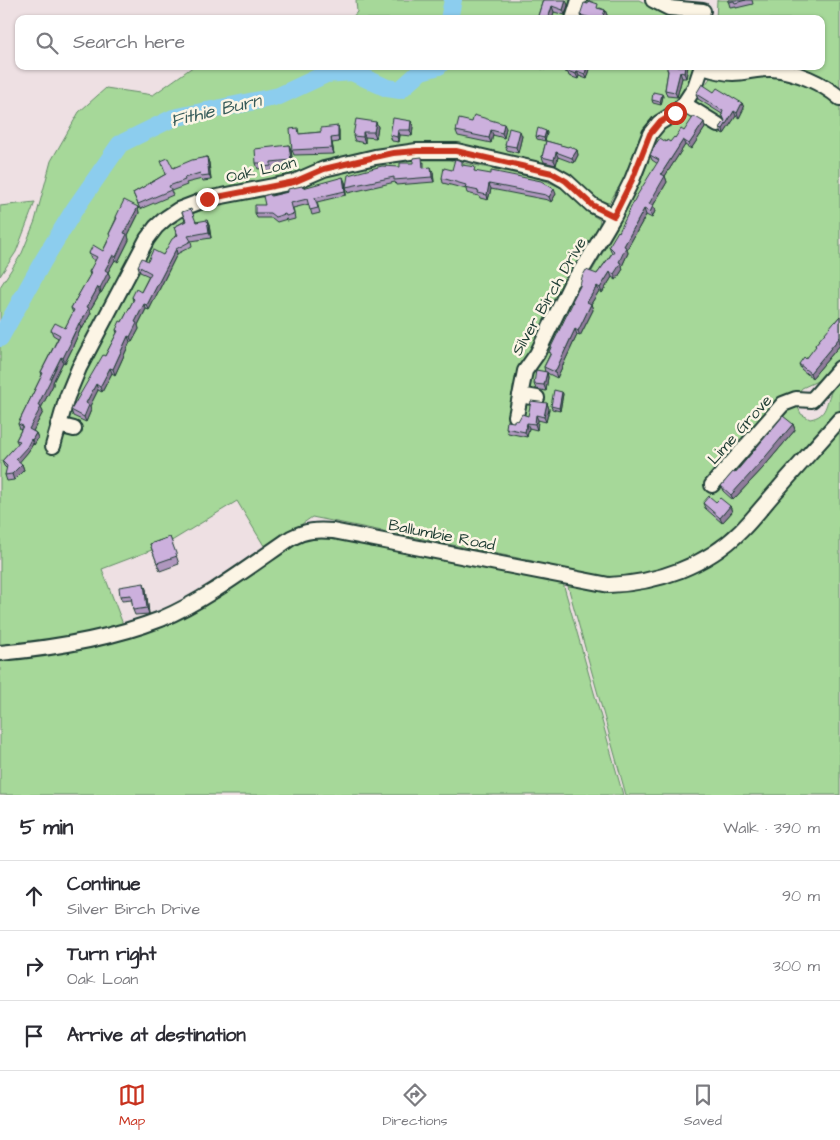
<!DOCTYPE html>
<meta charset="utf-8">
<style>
:root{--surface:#fff;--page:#f7f7f7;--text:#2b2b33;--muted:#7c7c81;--line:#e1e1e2;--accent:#c8321e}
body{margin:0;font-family:"Architects Daughter",sans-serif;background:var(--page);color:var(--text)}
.stop{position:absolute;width:15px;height:15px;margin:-11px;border:4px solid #c8321e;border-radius:50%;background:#fff}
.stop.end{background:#c8321e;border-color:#fff;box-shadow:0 1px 5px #0008}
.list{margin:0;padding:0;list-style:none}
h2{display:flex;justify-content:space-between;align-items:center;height:65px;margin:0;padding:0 20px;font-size:21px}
h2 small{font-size:16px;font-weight:400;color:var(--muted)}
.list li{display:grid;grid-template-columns:32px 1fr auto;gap:15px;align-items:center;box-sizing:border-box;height:70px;padding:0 20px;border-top:1px solid var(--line)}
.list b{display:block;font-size:19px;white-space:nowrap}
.list p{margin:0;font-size:16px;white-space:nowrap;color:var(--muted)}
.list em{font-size:16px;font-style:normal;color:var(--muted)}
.icon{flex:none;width:28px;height:28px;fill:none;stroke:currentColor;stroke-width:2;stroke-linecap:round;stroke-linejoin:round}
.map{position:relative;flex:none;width:840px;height:795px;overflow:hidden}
.search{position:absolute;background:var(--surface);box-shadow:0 1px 4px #0004;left:15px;right:15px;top:15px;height:55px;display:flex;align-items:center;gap:12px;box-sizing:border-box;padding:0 18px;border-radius:10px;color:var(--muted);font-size:19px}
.sheet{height:275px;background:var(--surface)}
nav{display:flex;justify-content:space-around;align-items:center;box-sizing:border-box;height:70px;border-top:1px solid var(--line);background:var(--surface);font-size:14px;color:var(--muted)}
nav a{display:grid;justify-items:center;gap:2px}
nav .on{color:var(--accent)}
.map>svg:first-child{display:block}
.green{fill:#a6d899;stroke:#628a66}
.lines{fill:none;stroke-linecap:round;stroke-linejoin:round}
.river{stroke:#8ccdee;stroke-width:18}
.minor-casing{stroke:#1f3d34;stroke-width:18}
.minor{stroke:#fcf5e5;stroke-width:14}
.wall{fill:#af97be;stroke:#1f3d34}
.shaded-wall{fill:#8f7b9b;stroke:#1f3d34}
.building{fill:#ccb0dd;stroke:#1f3d34}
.route{stroke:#c8321e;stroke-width:6}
.labels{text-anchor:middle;stroke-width:5;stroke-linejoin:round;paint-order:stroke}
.street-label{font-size:16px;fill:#1f3d34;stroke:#fcf5e5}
.water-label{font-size:18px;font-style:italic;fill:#355a59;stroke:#fcf5e5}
</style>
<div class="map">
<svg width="840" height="795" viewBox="0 0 840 795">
<rect width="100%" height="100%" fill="#eee0e3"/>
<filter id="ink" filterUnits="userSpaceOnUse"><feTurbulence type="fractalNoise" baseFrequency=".02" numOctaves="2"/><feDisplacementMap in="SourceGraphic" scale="10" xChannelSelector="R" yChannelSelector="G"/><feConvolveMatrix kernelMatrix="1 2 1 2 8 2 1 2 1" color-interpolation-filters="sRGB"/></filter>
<g filter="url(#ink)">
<path class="green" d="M356,0H574L567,19H351L357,12Z
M585,0H639L666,14L690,17L693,19H580Z
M717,0H840V86L820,75L795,66H821V19H716Z
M194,66H698L689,88L681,101H678L652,123L645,133L630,173L622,190L618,188L609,203L600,201L570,175L549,166L456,146H395L322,163L289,177L215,190L178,203L162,212L151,222L142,235L71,370L54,415L47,447L57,450L62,438L65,435L75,437L79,424L68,421L67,417L84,376L157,238L168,227L184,217L210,207L305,185L328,176L390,162L410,160H449L539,178L562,188L589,213L600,220L597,232L600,233L575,276L567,281L533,353L521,370L512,415L520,416L522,406L526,402L537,401L538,393C531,392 525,390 526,381C528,370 537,363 542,354C555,330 566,304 578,279L591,273L618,226L642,178L657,138L666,127L688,111L717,129L721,122L692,105L710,78L713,77C730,82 747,78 764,77C792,76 819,89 840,106V357L824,378L802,388L796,396C780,400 773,411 763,423H760L751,432L752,435L723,469L720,468L712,479L710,484L714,487L780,411L787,405L796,403L801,414L810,419C828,416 825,404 832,390C834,386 837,383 840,380V413L737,529L706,554L711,559L739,540L840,430V795H626L566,579L533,561L312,517L266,549L237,501L165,545L102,569L124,627L68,640L0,650V287L22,253L35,221L51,161L79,112L106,88L153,95Z
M35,202L16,252L0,276V206Z
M312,534L563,583L623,795H0V660L97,647L161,624L293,541Z"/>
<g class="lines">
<path class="river" d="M449,19L453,0
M0,338L43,261L74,210L120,144L173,118L279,96L326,74L352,72L387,88L400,90L421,71L439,66"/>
<g class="minor-casing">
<path id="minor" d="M653,0L669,8L703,11
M573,19L579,0
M702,67C712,70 722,73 733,73C746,73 759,68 772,69C796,71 822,83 840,98
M684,104L718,125
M520,395L537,398
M516,416L525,371L537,354L571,284L585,265L614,216L632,180L650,134L659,123L675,113L684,104L695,87L702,66
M58,425L74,429
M53,446L67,397L79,368L147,239L156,227L166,218L178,210L207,199L294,182L324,169L375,157L417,151H457L552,173L566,181L592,205L614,216
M712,485L783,404L796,399L812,400L840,368
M0,653C54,648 110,639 161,619C206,600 250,566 291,538C306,530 317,530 333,531L609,585C657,583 706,566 741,531C754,518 766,502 779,488C799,465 820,442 840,419"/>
</g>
<use href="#minor" class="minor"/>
</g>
<path class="wall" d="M543,0L568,5L565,15L554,12L552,19H537Z
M728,0H752L753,4L736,8V6L730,7Z
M600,8L605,10L607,15L606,19H581L580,15Z
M535,66H546L545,70Z
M591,66L587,79L579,76L578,79L569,76L568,73L565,72L563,67Z
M688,66L686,78H682L677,97L667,96L665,90L668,72L667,69Z
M714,92L742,103L744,108L739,118L736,116L724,134L722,133L720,128L725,121L722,114L698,99L696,94Z
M663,96L661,105L653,103L652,100Z
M411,121L413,126L412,136L400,135L399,142L392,141L390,135Z
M376,122L378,127L376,138L365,137V143L355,141L353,136Z
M472,122L506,128L504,138L493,135L491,143L458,136L456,131Z
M704,122L705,128L691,149L685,145L665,176L667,182L653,206L655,211L652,218L646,215L627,249L628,253L622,266L623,269L616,280L612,277L602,293L599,291L591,304L593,310L580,336L577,335L557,378L547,373L548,377L546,391L536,389L534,384L545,372L544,367L550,354L549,352L573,304L572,301L597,274L612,253L609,246L619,232L658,164L652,160L650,155L666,142H670L684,131Z
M338,126L339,131V142L332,143L334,154L294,155L292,150L300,134L321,132Z
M546,131L547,133L545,141L537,139L536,136Z
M522,136L518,153L507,150L505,145Z
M546,141L577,150L578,155L574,163L558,157L556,165L544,162L542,157Z
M289,145L291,150L293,165L273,168V171L265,172L263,168L258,169L256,163Z
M207,157L209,163L211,180L203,181L202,179L186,183L187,185L171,191L173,195L140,209L133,193L166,174L173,168Z
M424,162V168L433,172L434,182L396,185L395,182L348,193L346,187Z
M464,165L476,172L556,194L551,202L548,200L491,189L488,200L480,198L479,196L467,193L466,189L443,183L442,178L452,170Z
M345,182L346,195L317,202L320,213L312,215L309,204L293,208L295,219L287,221V219L277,222L272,218H257L255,213L265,205L271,196L303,188Z
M138,207L139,213L128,235L129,240L118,262L115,260L108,272L110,277L101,293H100L90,310L91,313L82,329L81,328L73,346V347L65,363L63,362L53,382V385L41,408L43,412L33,431L36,433L38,438L34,445L33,444L28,452L19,462L22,464L24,470L14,480L7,481L5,475L7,469L4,466L2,461L18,444L16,440L21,430L20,429L18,424L42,375L41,372L58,338L53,335L51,330L65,328L73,313L71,308L90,275L89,272L96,261L91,258L89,253L103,251L110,236L109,234L116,219V217Z
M182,212L196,222L209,225L211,238L191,241L192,246L177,254L149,310L146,309L138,325L139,329L132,342H130L115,375L112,373L102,392L98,390L90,406L91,410L86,422L73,416L71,410L105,356L117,333L116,330L122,322L133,301L132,297L141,292L149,276L140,272L138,266L148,261L163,255L177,236L174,227L185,221Z
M840,316V345L812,378L801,369L799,364L806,359L816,347L815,345L835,322Z
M562,392L563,394L560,411L552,409L551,406Z
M547,403L549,409L546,422L538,420L537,430L529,428L527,437L508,433L506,428L514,422L518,421L528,416Z
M793,424L795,430L763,468L733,500L723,491L721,486L735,473Z
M716,502L730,506L732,512L722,523L705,508L703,503Z
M170,537L179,564L160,571L150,544Z
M146,589L149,614L135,615L133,610L132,600L122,601L120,596Z"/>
<path class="shaded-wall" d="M566,0L568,5L565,15L563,10Z
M552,6L554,12L552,19H548Z
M605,10L607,15L606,19H602Z
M587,66H591L587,79L585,74Z
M685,66H688L686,78L684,73Z
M577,71L579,76L578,79L576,74Z
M680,72L682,78L677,97L675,92Z
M662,94L663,96L661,105L660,102Z
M742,103L744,108L739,118L737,113Z
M734,111L736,116L724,134L723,129Z
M411,121L413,126L412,136L410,130Z
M376,122L378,127L376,138L374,132Z
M704,122L705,128L691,149L689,144Z
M504,124L506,128L504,138L502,133Z
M338,126L339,131V142L338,137Z
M398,130L400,135L399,142L397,137Z
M491,130L493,135L491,143L489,138Z
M520,131L522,136L518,153L516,147Z
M546,131L547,133L545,141L544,138Z
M363,132L365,137V143L363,137Z
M331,138L332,143L334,154L332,148Z
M683,140L685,145L665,176L667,182L651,209L649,204L661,174Z
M289,145L291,150L293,165L291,160Z
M577,150L578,155L574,163L572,158Z
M556,152L558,157L556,165L554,160Z
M207,157L209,163L211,180L209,175Z
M431,167L433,172L434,182L432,177Z
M343,177L345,182L346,195L345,191Z
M489,184L491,189L488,200L487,195Z
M554,189L556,194L551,202L549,197Z
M653,206L655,211L652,218L650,212Z
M138,207L139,213L128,235L129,240L118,262L116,257L124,233Z
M644,209L646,215L627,249L628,253L622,266L623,269L616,280L614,274L619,262L624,246Z
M207,220L209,225L211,238L209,232Z
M176,249L177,254L149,310L147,305Z
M113,255L115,260L108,272L110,277L101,293L100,288L105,270Z
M610,272L612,277L602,293L600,288Z
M597,286L599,291L589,307L587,302Z
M98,287L100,293L90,310L91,313L82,329L80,324L87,307Z
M144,304L146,309L138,325L139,329L132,342L130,337L135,322Z
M591,304L593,310L580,336L578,331Z
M79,323L81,328L73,346V347L65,363L63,358Z
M575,329L577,335L557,378L555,372Z
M128,336L130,342L115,375L113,369Z
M840,337V345L812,378L810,373Z
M61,357L63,362L53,382V385L41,408L43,412L31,435L29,429L38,405Z
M110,368L112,373L102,392L100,387Z
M547,372L548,377L546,391L544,385Z
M96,384L98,390L90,406L91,410L86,422L84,417L86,403Z
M562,392L563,394L560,411L559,408Z
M547,403L549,409L546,422L544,417Z
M536,415L538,420L537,430L535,424Z
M527,423L529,428L527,437L525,432Z
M793,424L795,430L763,468L733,500L731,495Z
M36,433L38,438L34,445L32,440Z
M31,439L33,444L28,452L18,464L16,459Z
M22,464L24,470L14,480L12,474Z
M730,506L732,512L722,523L720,518Z
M144,583L146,589L149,614L147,608Z"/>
<path class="building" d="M543,0H566L563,10L552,6L548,19H537Z
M728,0H746L735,3L734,1L728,2Z
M589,1L598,4L597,8L605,10L602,19H590L591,18L580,15L584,3L588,4Z
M563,66H587L585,74L577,71L576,74L567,71V68L563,67Z
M667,66H685L684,73L680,72L675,92L665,90L668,71L667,69Z
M702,84L714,92L717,88L742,103L737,113L734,111L723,129L720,128L725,121L722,114L723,111L696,94Z
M653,92L662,94L660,102L652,100Z
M474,115L504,124L502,133L491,130L489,138L456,131L459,119L472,122Z
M694,116L704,122L689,144L683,140L661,174L665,176L649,204L653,206L650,212L644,209L624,246L626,247L619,262L621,263L614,274L610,272L600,288L597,286L587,302L591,304L578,331L575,329L555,372L544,367L551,353L549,352L552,345L573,302L572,301L580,286L582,277L586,270L597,274L614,251L609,246L618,231L619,232L636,197L659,160L650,155L655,145L660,138L666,142L667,140L670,142L674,137L675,138L681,129L684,131Z
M393,118L411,121L410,130H398L397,137L390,135Z
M356,119L376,122L374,132H363V137L353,136Z
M338,126V137L331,138L332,148L292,150L290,129L298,128L299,134L321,132V128Z
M509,128L520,131L516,147L505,145Z
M538,128L546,131L544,138L536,136Z
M546,141L568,147L569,146L577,150L572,158L556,152L554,160L542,157Z
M289,145L291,160L271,162V166L263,167L262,163H256L255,149Z
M207,157L209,175L201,176L200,173L184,178L185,180L169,186L171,190L138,204L133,193L166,174L161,161L168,158L173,168L192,160Z
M422,157L423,168L431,167L432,177L394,180V177L346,187L348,175L382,166L400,167V163H413V158Z
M455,159L462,161V165L475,167L474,171L491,174V171L541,181L554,189L549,197L546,195L489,184L487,195L478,193L479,191L465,188L466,185L442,178L444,168L452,170Z
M343,177L345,191L315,198L318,208L310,210L307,199L291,203L294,214L286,216L285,214L275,217L270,213H255V205H265L263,196L270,194L271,196L288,192V189L302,186L303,188Z
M124,200L138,207L124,233L127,234L116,257L113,255L105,270L108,272L100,288L98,287L87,307L89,308L80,324L79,323L70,342H71L63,358L61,357L50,379H51L38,405L41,407L29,429L36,433L32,440L31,439L27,447L16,459L22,464L12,474L5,475L7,466L2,461L20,441L16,440L23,426L18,424L43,373L41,372L60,335L51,330L55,323L65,328L74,310L71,308L91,273L89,272L97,257L89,253L93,245L103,251L111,235L109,234L117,218L116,217Z
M191,209L196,222L207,220L209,232L188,236L191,241L176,249L147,305L144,304L135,322L137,323L130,337L128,336L113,369L110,368L100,387L96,384L86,403L89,405L84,417L71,410L103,355L105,356L118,331L116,330L120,321L122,322L134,299L132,297L136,289L141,292L151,273L138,266L142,258L148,261L153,250L163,255L172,239L178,235L174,227L186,221L182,212Z
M840,316V337L810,373L799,364L804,357L806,359L816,346L815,345L834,322H835Z
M536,370L547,372L544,385L534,384Z
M554,390L562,392L559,408L551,406Z
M531,401L547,403L544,417L536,415L535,424L527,423L525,432L506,428L507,421L514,422V420L518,421L522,414L528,416Z
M783,416L793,424L761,462L731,495L721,486L733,472L735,473Z
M709,496L716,502L720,498L730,506L720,518L703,503Z
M170,537L177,556L157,563L150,544Z
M144,583L147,608L133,610L131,595L120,596L119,587Z"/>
</g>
<g class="lines" filter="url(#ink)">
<path class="route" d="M207,199L294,182L324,169L375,157L393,153L417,151H456L552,173L566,181L592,205L614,216L632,180L650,134L659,123L675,113"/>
</g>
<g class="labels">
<g class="street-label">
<text transform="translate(261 169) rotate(-13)" y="6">Oak Loan</text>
<text transform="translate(548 296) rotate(-60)" y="6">Silver Birch Drive</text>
<text transform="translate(739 429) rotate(-48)" y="6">Lime Grove</text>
<text transform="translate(442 534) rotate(11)" y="6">Ballumbie Road</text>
</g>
<g class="water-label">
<text transform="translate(216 110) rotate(-13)" y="6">Fithie Burn</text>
</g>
</g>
</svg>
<div class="stop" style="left:675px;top:113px"></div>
<div class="stop end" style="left:207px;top:199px"></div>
<div class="search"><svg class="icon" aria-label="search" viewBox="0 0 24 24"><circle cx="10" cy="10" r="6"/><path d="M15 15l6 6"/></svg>Search here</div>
</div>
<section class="sheet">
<h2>5 min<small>Walk · 390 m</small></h2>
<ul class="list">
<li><svg class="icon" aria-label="ahead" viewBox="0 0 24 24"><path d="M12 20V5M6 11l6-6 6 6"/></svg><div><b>Continue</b><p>Silver Birch Drive</p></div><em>90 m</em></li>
<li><svg class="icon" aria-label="right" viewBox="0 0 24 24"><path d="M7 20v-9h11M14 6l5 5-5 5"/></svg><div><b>Turn right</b><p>Oak Loan</p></div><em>300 m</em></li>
<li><svg class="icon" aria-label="arrive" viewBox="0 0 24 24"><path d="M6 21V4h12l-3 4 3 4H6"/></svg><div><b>Arrive at destination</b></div></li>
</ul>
</section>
<nav>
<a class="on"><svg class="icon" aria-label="map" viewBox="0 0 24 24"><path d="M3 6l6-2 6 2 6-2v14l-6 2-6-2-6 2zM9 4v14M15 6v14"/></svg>Map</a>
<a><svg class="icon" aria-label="directions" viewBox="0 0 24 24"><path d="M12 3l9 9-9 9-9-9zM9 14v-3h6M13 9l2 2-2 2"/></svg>Directions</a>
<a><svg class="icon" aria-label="saved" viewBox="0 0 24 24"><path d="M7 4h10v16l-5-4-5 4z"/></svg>Saved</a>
</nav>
